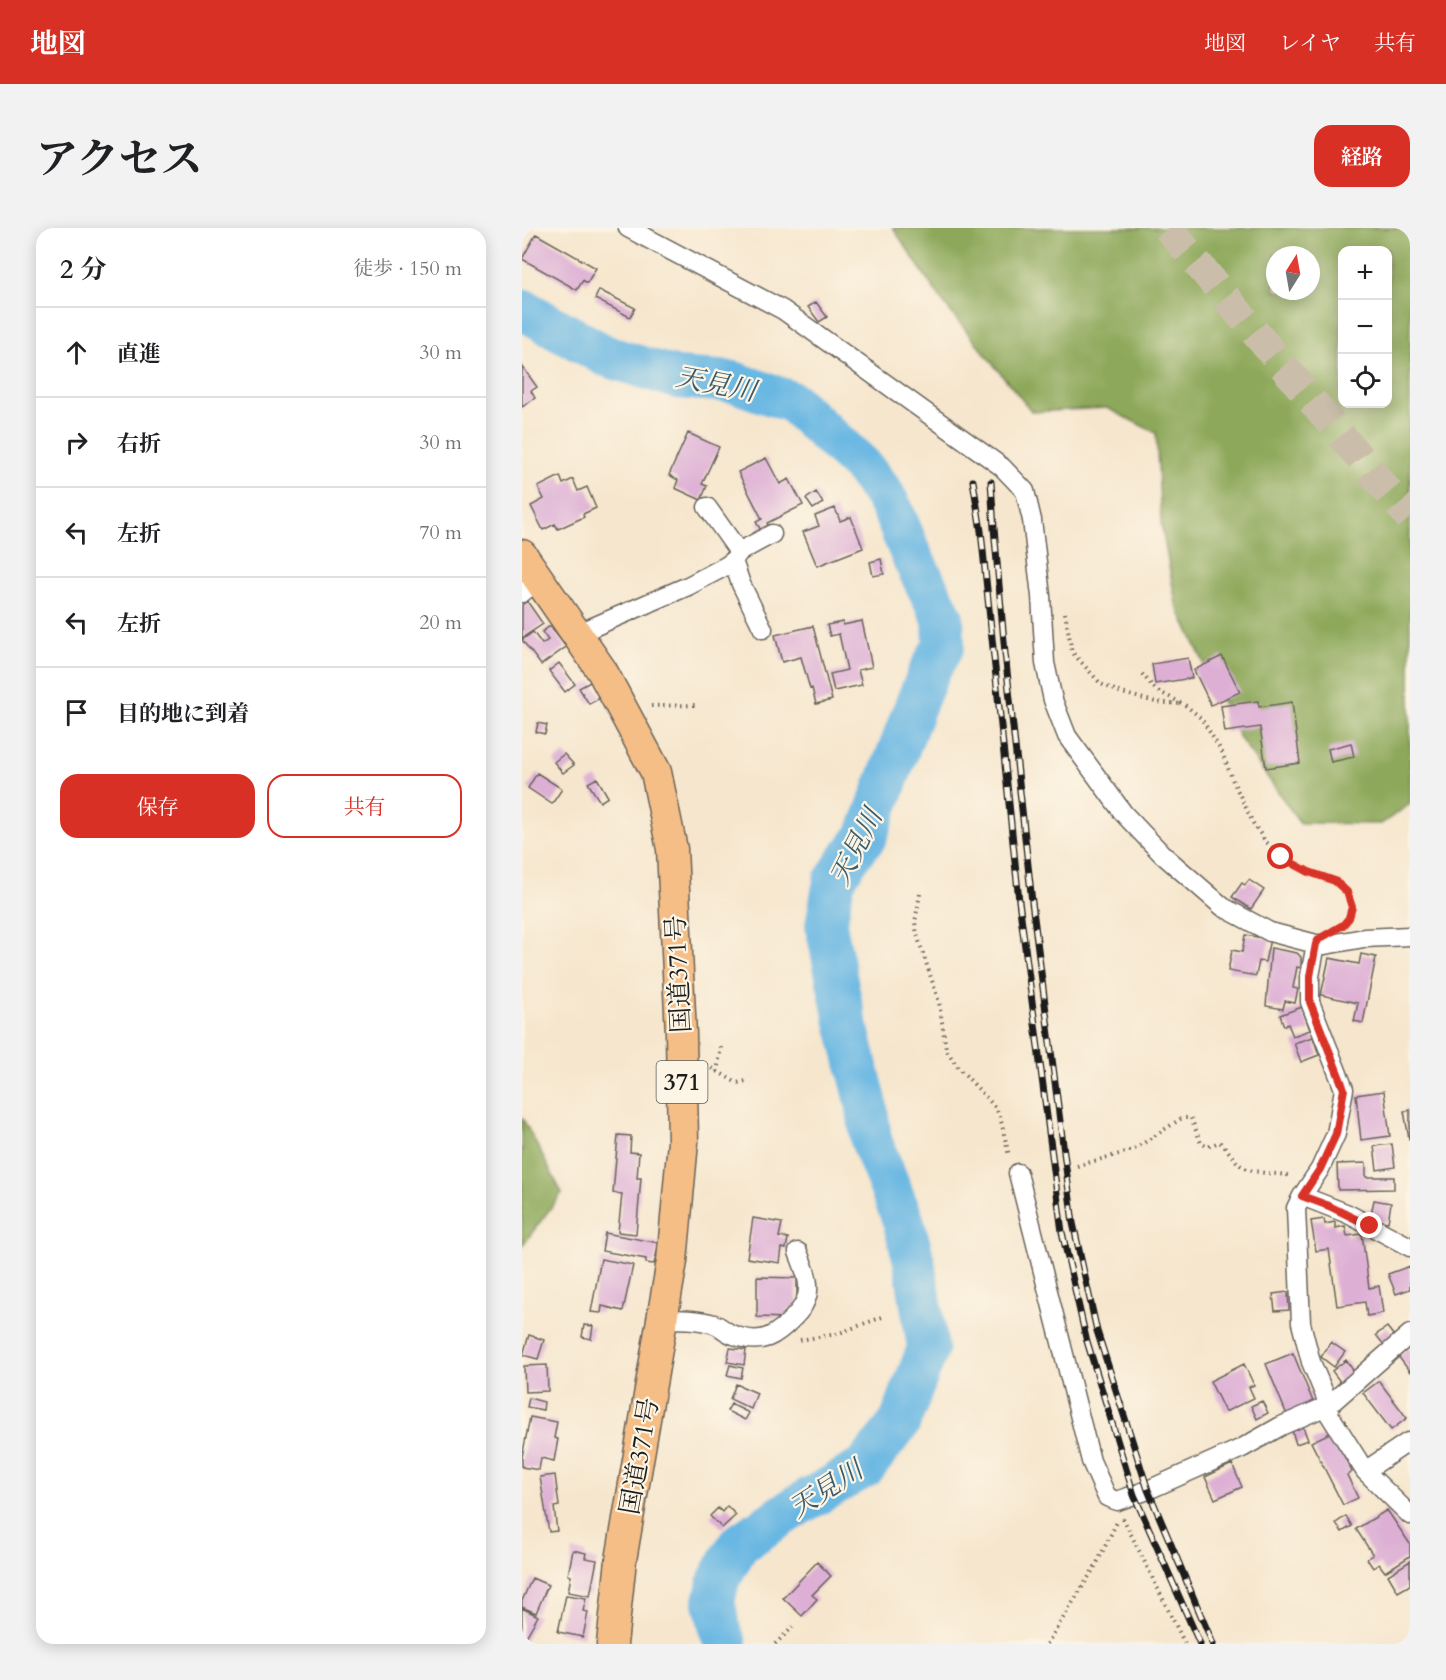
<!DOCTYPE html>
<html lang="ja">
<meta charset="utf-8">
<style>
:root{--surface:#fff;--page:#f2f2f2;--text:#202124;--muted:#757577;--line:#e0e0e0;--accent:#d93025}
body{margin:0;font-family:Cardo,"Noto Serif JP",serif;background:var(--page);color:var(--text)}
.controls{position:absolute;right:18px;top:18px;display:grid;overflow:hidden;border-radius:12px;box-shadow:0 3px 15px #0003}
.controls button{width:54px;height:54px;display:grid;place-items:center;padding:0;border:0;border-bottom:2px solid var(--line);background:var(--surface);color:var(--text);font:30px sans-serif}
.compass{position:absolute;left:744px;top:18px;width:54px;height:54px;border-radius:50%;background:var(--surface);box-shadow:0 3px 15px #0003;rotate:11deg}
.stop{position:absolute;width:18px;height:18px;margin:-14px;border:4px solid #d93025;border-radius:50%;background:#fff}
.stop.end{background:#d93025;border-color:#fff;box-shadow:0 2px 6px #0008}
.list{margin:0;padding:0;list-style:none}
h2{display:flex;justify-content:space-between;align-items:center;height:78px;margin:0;padding:0 24px;font-size:26px}
h2 small{font-size:20px;font-weight:400;color:var(--muted)}
.list li{display:grid;grid-template-columns:39px 1fr auto;gap:18px;align-items:center;box-sizing:border-box;height:90px;padding:0 24px;border-top:2px solid var(--line)}
.list b{display:block;font-size:22px;white-space:nowrap}
.list em{font-size:20px;font-style:normal;color:var(--muted)}
.actions{display:flex;gap:12px;padding:18px 24px}
.actions a{flex:1;padding:14px 0;border:2px solid var(--accent);border-radius:18px;text-align:center;font-size:21px;color:var(--accent)}
.actions .main{background:var(--accent);color:#fff}
.icon{flex:none;width:33px;height:33px;fill:none;stroke:currentColor;stroke-width:2;stroke-linecap:round;stroke-linejoin:round}
.map{position:relative;flex:none;width:888px;height:1416px;overflow:hidden;border-radius:18px}
header{display:flex;align-items:center;gap:36px;box-sizing:border-box;height:84px;padding:0 30px;background:var(--accent);color:#fff}
header strong{font-size:28px}
nav{display:flex;gap:33px;margin-inline-start:auto;font-size:21px}
.intro{display:flex;align-items:center;justify-content:space-between;box-sizing:border-box;height:144px;padding:0 36px}
h1{margin:0;font-size:42px}
.button{padding:15px 27px;border-radius:18px;background:var(--accent);color:#fff;font-size:21px;font-weight:700}
main{display:flex;gap:36px;padding:0 36px}
aside{flex:1;background:var(--surface);border-radius:18px;box-shadow:0 3px 15px #0003}
.map>svg:first-child{display:block}
.forest{fill:#8da85a;stroke:#54623b;stroke-width:1.5;fill-rule:evenodd}
.lines{fill:none;stroke-linecap:round;stroke-linejoin:round}
.river{stroke:#69b7e3;stroke-width:42}
.building{fill:#ddafd5}
.trunk-tunnel{stroke:#cabeaa;stroke-width:30;stroke-dasharray:30 15;stroke-linecap:butt}
.minor-casing{stroke:#68635a;stroke-width:21}
.trunk-casing{stroke:#68635a;stroke-width:33}
.path{stroke:#68635a;stroke-width:4;stroke-dasharray:1.5 4.5;stroke-linecap:butt}
.minor{stroke:#fff;stroke-width:18}
.trunk{stroke:#f5be86;stroke-width:30}
.rail-casing{stroke:#1c1c1c;stroke-width:7}
.rail{stroke:#fcf5e5;stroke-width:4.5;stroke-dasharray:14;stroke-linecap:butt}
.route{stroke:#d93025;stroke-width:8}
.labels{text-anchor:middle;stroke-width:4.5;stroke-linejoin:round;paint-order:stroke}
.shield{fill:#fcf5e5;stroke:#5f5d58;stroke-width:1.5}
.shield-label{font-size:24px;font-weight:bold;fill:#1c1c1c}
.street-label{font-size:26px;fill:#1c1c1c;stroke:#fcf5e5}
.water-label{font-size:27px;font-style:italic;fill:#3b5a6c;stroke:#fcf5e5}
</style>
<header>
<strong>地図</strong>
<nav><a>地図</a><a>レイヤ</a><a>共有</a></nav>
</header>
<div class="intro"><h1>アクセス</h1><a class="button">経路</a></div>
<main>
<aside>
<h2>2 分<small>徒歩 · 150 m</small></h2>
<ul class="list">
<li><svg class="icon" aria-label="ahead" viewBox="0 0 24 24"><path d="M12 20V5M6 11l6-6 6 6"/></svg><div><b>直進</b></div><em>30 m</em></li>
<li><svg class="icon" aria-label="right" viewBox="0 0 24 24"><path d="M7 20v-9h11M14 6l5 5-5 5"/></svg><div><b>右折</b></div><em>30 m</em></li>
<li><svg class="icon" aria-label="left" viewBox="0 0 24 24"><path d="M17 20v-9H6M10 6l-5 5 5 5"/></svg><div><b>左折</b></div><em>70 m</em></li>
<li><svg class="icon" aria-label="left" viewBox="0 0 24 24"><path d="M17 20v-9H6M10 6l-5 5 5 5"/></svg><div><b>左折</b></div><em>20 m</em></li>
<li><svg class="icon" aria-label="arrive" viewBox="0 0 24 24"><path d="M6 21V4h12l-3 4 3 4H6"/></svg><div><b>目的地に到着</b></div></li>
</ul>
<div class="actions"><a class="main">保存</a><a>共有</a></div>
</aside>
<div class="map">
<svg width="888" height="1416" viewBox="0 0 888 1416">
<rect width="100%" height="100%" fill="#fcf5e5"/>
<filter id="ink" filterUnits="userSpaceOnUse"><feTurbulence type="fractalNoise" baseFrequency=".0167" numOctaves="2"/><feDisplacementMap in="SourceGraphic" scale="12" xChannelSelector="R" yChannelSelector="G"/><feConvolveMatrix kernelMatrix="1 2 1 2 8 2 1 2 1" color-interpolation-filters="sRGB"/></filter>
<filter id="wash" filterUnits="userSpaceOnUse"><feTurbulence type="fractalNoise" baseFrequency=".008" numOctaves="4" result="noise"/><feDisplacementMap in="SourceGraphic" scale="24" xChannelSelector="R" yChannelSelector="G"/><feGaussianBlur stdDeviation="1.35" result="paint"/><feColorMatrix in="noise" values="0 0 0 0 0 0 0 0 0 0 0 0 0 0 0 0 0 1.4 0 .05"/><feComposite in="paint" operator="in"/></filter>
<g filter="url(#wash)">
<rect width="100%" height="100%" fill="#f6e6cd"/>
<path class="forest" d="M371,0H888V576L859,596L778,595L717,509L654,376L639,295L634,205L585,180L510,184L420,73ZM820,22H866V176H820ZM753,27H789V63H753Z
M0,889L40,965L0,1018Z"/>
<g class="lines">
<path class="river" d="M0,81L84,128L155,150L212,154L270,174L339,237L361,265L371,283L391,331L421,390L422,417L408,442L393,478L344,609L328,628L312,653L304,697L320,778L344,873L349,912L381,992L392,1033L406,1120L378,1194L343,1239L276,1277L217,1316L197,1351L192,1374L199,1405L204,1416"/>
</g>
<g id="blocks">
<path class="building" d="M14,6L74,40L65,55L61,52L55,62L0,31Z
M77,62L113,80L108,89L73,71Z
M294,74L305,89L297,94L286,79Z
M0,138L15,159L9,163L13,170L0,179Z
M166,205L197,219L180,256L185,258L179,272L153,260L156,252L147,247Z
M244,230L258,256L267,251L281,277L245,295L248,300L240,304L234,294L240,291L216,244Z
M38,248L41,256L51,251L56,263L65,259L74,280L61,286L62,289L36,301L33,296L21,302L9,278L22,271L16,259Z
M294,264L301,275L291,281L284,271Z
M313,280L318,293L329,289L341,320L295,338L281,304L297,298L293,288Z
M359,331L362,346L351,348L348,334Z
M5,373L21,396L0,410V377Z
M340,393L350,439L336,442L340,457L312,463L308,446L325,442L317,406L308,408L305,397L321,394V397Z
M28,398L44,419L19,437L0,412L11,404L20,416L26,412L20,404Z
M291,398L310,472L294,476L290,460L288,461L279,429L260,434L253,407Z
M700,428L718,464L689,477L672,442Z
M666,430L670,450L633,456L630,436Z
M37,435L53,456L43,464L27,443Z
M70,453L80,469L67,476L57,460Z
M736,473L737,479L770,474L778,535L744,540L738,499L703,504L699,478Z
M16,495L25,497L23,506L14,504Z
M829,515L832,529L809,534L806,521Z
M42,526L52,537L41,545L32,534Z
M15,545L40,561L30,576L6,560Z
M75,550L86,569L78,574L66,555Z
M727,652L742,662L729,681L710,669L720,655L723,657Z
M723,707L748,711L743,734L737,733L734,748L706,743L710,722L720,724Z
M749,720L775,725L779,729V740L775,739L771,760L776,761L773,775L763,773L761,781L744,778Z
M839,726L854,729L841,795L832,793L836,775L799,767L807,730L837,736Z
M780,779L788,802L771,808L766,796L762,798L758,787Z
M791,809L797,827L779,834L772,815Z
M862,863L868,908L839,912L834,867Z
M888,882V911H887L882,883Z
M96,907L109,908L108,924L117,925L115,950H119L114,1006L96,1004L100,966L91,965Z
M870,916L873,939L855,942L852,918Z
M844,935V949H872V961L816,962L815,936Z
M852,972L869,975L866,994L848,991Z
M231,990L260,995L257,1009L266,1010L264,1021L260,1020L258,1035L225,1030Z
M802,991L803,996L813,994V1000L823,998L825,1008L840,1006L847,1060L857,1058L861,1085L845,1088L843,1074L815,1078L807,1021L794,1023L789,993Z
M83,1005L137,1015L132,1036L124,1035V1031L80,1023Z
M79,1031L111,1037L101,1083L80,1078L79,1085L69,1084Z
M888,1038V1061L874,1066L866,1046Z
M235,1049L275,1050V1081H266V1090L235,1089Z
M766,1064L767,1082L753,1083L751,1066Z
M62,1097L71,1098L69,1111L60,1109Z
M865,1099L872,1108L862,1117L854,1107Z
M7,1107L22,1112L16,1131L1,1127Z
M809,1114L823,1124L812,1139L799,1129Z
M888,1119V1144L876,1128Z
M208,1120L224,1122L222,1137L205,1134Z
M771,1125L792,1176L765,1187L744,1136Z
M824,1132L833,1145L819,1155L810,1143Z
M722,1136L732,1157L727,1159L732,1170L703,1184L688,1153Z
M25,1137L26,1163L3,1164L2,1138Z
M208,1137L221,1140L219,1150L205,1147Z
M857,1153L885,1190L869,1202L841,1165Z
M214,1156L235,1165L229,1181L208,1171Z
M7,1170L22,1174L21,1182L5,1179Z
M740,1173L746,1185L735,1191L729,1178Z
M209,1176L227,1185L223,1192L205,1183Z
M8,1189L35,1194L32,1210L36,1211L32,1233L19,1230L17,1242L0,1239V1229Z
M781,1199L786,1212L774,1216L770,1203Z
M810,1204L830,1244L825,1247L836,1270L821,1277L789,1214Z
M710,1236L720,1259L693,1271L683,1249Z
M33,1247L37,1278L32,1279L35,1303L27,1304L18,1249Z
M205,1278L214,1287L200,1300L188,1288L196,1280L200,1284Z
M865,1282L888,1316V1328L863,1344L857,1336L851,1340L845,1331L851,1327L834,1301Z
M824,1288L830,1298L820,1304L814,1295Z
M51,1322L64,1325L63,1330L75,1332L68,1368L46,1364L49,1348L46,1347Z
M888,1333V1357L876,1364L866,1347Z
M295,1334L309,1348L290,1367L295,1371L280,1388L261,1370Z
M10,1350L26,1357L14,1385L0,1379V1373Z
M44,1367L64,1370L61,1383L66,1384L61,1409L36,1404Z
M0,1380L16,1388L0,1416Z"/>
</g>
</g>
<g filter="url(#ink)">
<use href="#blocks" fill-opacity="0" stroke="#68635a" stroke-width="1.5"/>
<g class="lines">
<path class="trunk-tunnel" d="M646,0L888,290"/>
<g class="minor-casing">
<path id="minor" d="M106,0L261,82L480,239L503,263L510,292L519,368L523,435L531,472L545,508L602,586L640,626L701,679L748,704L794,716L788,748V774L822,861L814,906L798,941L780,968L774,980L779,1095L789,1134L807,1177V1186L843,1243L888,1287
M185,279L217,324
M211,333L219,356L241,401
M0,365L18,350
M55,406L166,358L204,338L211,333L217,324L250,306
M794,716L803,717L842,710L888,708
M496,945L569,1233L585,1269L595,1273L626,1262L720,1220L759,1198L807,1177L888,1106
M780,968L826,986L888,1019
M140,1091C158,1091 175,1091 192,1096C199,1098 204,1105 212,1107C240,1118 254,1108 273,1088C294,1066 286,1049 276,1024
M843,1243L886,1214"/>
</g>
<g class="trunk-casing">
<path id="trunk" d="M0,327L80,443L134,544L150,621L159,806L161,914L150,1033L99,1332L90,1416"/>
</g>
<path class="path" d="M543,385L550,424L579,456L600,465L633,474L659,476
M620,446L634,462L663,477L679,490L700,524L711,553L731,595L743,613L769,636L813,653L825,664L829,679L824,694
M129,478L173,477
M398,666L393,694L395,707L417,774L424,821L434,837L473,879L478,888L487,928
M185,837L215,855L224,853
M195,844L199,819
M555,938L611,922L660,890H669L679,915L686,919L697,914C706,920 713,935 721,939C732,946 756,945 770,948
M278,1112L315,1106L363,1088
M601,1290L663,1416
M253,1416L271,1399
M525,1416L574,1337L596,1292"/>
<use href="#minor" class="minor"/>
<use href="#trunk" class="trunk"/>
<g class="rail-casing">
<path id="rail" d="M451,253L459,303L497,673L540,1004L564,1110L612,1267L678,1416
M469,254L472,300L483,425L510,674L551,995L575,1103L626,1262L691,1416"/>
</g>
<use href="#rail" class="rail"/>
</g>
</g>
<g class="lines" filter="url(#ink)">
<path class="route" d="M759,629L787,644L813,653L825,664L830,679L827,690L821,697L797,711L794,716L788,748V774L822,861L814,906L798,941L780,968L807,978L848,998"/>
</g>
<g class="labels">
<rect class="shield" x="134.5" y="833" width="51" height="42" rx="4.5"/>
<g class="shield-label">
<text x="160" y="862">371</text>
</g>
<g class="street-label">
<text transform="translate(156 746) rotate(-93)" y="9">国道371号</text>
<text transform="translate(117 1228) rotate(-80)" y="9">国道371号</text>
</g>
<g class="water-label">
<text transform="translate(194 156) rotate(11)" y="9">天見川</text>
<text transform="translate(334 619) rotate(-63)" y="9">天見川</text>
<text transform="translate(304 1261) rotate(-33)" y="9">天見川</text>
</g>
</g>
</svg>
<div class="controls">
<button>+</button>
<button>−</button>
<button><svg class="icon" aria-label="locate" viewBox="0 0 24 24"><circle cx="12" cy="12" r="6"/><path d="M12 2v4M12 18v4M2 12h4M18 12h4"/></svg></button>
</div>
<svg class="compass" viewBox="-18 -18 36 36"><path d="M0-13l5 13h-10z" fill="#e53935"/><path d="M0 13l5-13h-10z" fill="#757577"/></svg>
<div class="stop" style="left:759px;top:629px"></div>
<div class="stop end" style="left:848px;top:998px"></div>
</div>
</main>
